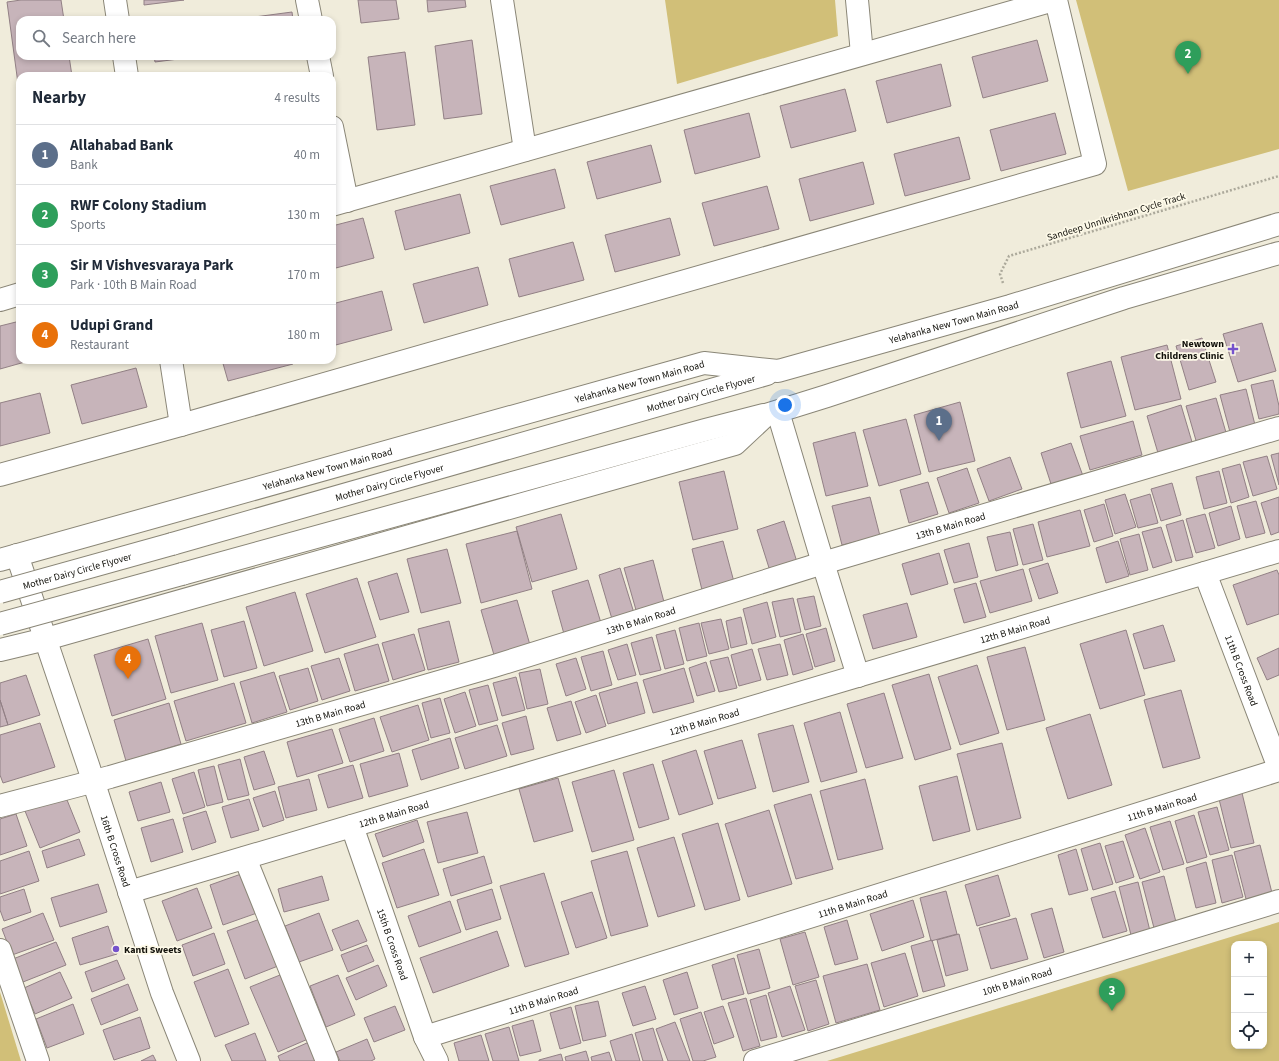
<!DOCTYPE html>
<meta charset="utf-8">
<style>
:root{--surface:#fff;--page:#f2f2f3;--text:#1f2937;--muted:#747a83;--line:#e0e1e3;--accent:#7552cc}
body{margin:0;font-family:"Source Sans 3",sans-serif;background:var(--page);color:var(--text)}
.controls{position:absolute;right:12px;bottom:12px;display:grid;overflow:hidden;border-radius:8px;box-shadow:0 2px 6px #0003}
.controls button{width:36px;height:36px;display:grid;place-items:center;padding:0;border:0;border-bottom:1px solid var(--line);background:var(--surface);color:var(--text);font:20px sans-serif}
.you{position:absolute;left:785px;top:405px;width:14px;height:14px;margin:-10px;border:3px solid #fff;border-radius:50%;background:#1a73e8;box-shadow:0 0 0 6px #1a73e833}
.badge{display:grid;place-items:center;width:26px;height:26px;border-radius:50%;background:var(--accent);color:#fff;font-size:13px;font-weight:700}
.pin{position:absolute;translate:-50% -33px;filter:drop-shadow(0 1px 2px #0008)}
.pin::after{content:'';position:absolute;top:21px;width:14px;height:12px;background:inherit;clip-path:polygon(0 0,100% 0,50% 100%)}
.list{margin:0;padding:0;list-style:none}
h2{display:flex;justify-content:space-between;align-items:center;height:52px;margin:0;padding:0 16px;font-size:17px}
h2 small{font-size:13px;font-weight:400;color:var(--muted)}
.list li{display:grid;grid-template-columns:26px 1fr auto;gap:12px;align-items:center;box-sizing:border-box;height:60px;padding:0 16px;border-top:1px solid var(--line)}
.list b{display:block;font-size:15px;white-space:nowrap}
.list p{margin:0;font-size:13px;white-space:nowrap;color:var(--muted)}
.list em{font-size:13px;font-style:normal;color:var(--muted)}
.icon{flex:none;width:22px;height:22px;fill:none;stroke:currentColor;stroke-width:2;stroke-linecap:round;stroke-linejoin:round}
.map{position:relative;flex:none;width:1279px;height:1061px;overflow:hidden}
.search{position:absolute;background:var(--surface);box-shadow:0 2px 6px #0003;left:16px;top:16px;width:320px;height:44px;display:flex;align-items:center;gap:10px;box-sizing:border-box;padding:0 14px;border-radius:12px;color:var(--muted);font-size:15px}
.panel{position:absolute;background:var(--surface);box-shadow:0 2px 6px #0003;left:16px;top:72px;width:320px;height:292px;border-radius:12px}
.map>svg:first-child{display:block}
.green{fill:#d1bf78;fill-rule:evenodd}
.building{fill:#c7b4ba;stroke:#928085}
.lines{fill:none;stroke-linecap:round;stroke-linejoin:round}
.minor-casing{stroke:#8a8677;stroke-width:24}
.major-casing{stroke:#8a8677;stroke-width:24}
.path{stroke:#aca99b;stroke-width:2.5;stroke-dasharray:2 2;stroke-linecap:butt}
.minor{stroke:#fff;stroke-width:22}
.major{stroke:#fff;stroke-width:22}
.major-bridge-casing{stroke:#8a8677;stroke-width:24;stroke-linecap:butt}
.major-bridge{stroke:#fff;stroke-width:22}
.poi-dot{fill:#7552cc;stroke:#fdf9e8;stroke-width:1.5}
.labels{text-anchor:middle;stroke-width:3.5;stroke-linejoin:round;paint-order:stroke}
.street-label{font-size:10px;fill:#12110b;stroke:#fdf9e8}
.poi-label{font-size:10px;font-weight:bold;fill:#12110b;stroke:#fdf9e8;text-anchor:end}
</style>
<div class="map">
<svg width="1279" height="1061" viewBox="0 0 1279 1061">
<rect width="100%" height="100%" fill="#f0ecdb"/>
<path class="green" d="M665,0H835L838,36L677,84Z
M1076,0H1279V149L1128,191Z
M1279,922V1061H827ZM1234,944H1264V1046H1234Z
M0,992L21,1061H0Z"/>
<path class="building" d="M21,0H61L64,20H20V56H69L72,76H20L19,91L7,2Z
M144,0H184L144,5Z
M358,0H396L399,19L361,23Z
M427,0H465L466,7L428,12Z
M292,12L293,20H232Z
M472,40L482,114L444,119L435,46Z
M1037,40L1048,81L983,98L972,57Z
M405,52L415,125L377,130L368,57Z
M154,56H202L155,62Z
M941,64L951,106L887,123L876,81Z
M845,89L856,131L791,148L780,106Z
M749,113L760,157L695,174L684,130Z
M1055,113L1066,154L1001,171L990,130Z
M959,137L970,179L905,196L894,154Z
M651,145L661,182L597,199L587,162Z
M863,162L874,204L810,221L799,179Z
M555,169L565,208L501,225L490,186Z
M767,186L779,229L714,246L702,203Z
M460,194L470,233L405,250L395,211Z
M363,218L374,258L332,269V226Z
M670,218L680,255L615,272L605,235Z
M573,242L584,280L519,297L509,259Z
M478,267L488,305L424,323L413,284Z
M382,291L392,330L332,346V304Z
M20,321V360H32L0,369V326Z
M1262,323L1276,371L1238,382L1223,334Z
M1202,338L1216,382L1189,390L1176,346Z
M1167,345L1181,399L1135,410L1121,357Z
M222,360H292L293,364L228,381Z
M1111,361L1126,416L1081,428L1067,373Z
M136,368L147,407L82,424L71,385Z
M1273,380L1279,406V414L1259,419L1251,385Z
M1246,389L1255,425L1230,432L1220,395Z
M40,393L50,433L0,446V403Z
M1216,398L1227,436L1197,444L1186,406Z
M960,402L975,461L929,472L914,415Z
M1181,405L1192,442L1158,453L1147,416Z
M906,419L921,474L879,486L863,430Z
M1133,421L1142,455L1090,470L1080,436Z
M855,432L868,486L826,496L813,443Z
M1071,443L1083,476L1052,487L1041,453Z
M1279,453V485L1271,455Z
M1267,456L1277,489L1253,496L1243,462Z
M1010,457L1022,489L989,501L977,469Z
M1240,464L1249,497L1231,503L1222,469Z
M967,468L979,503L949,513L937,478Z
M724,471L738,529L693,540L679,482Z
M1219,471L1227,503L1204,509L1196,477Z
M928,482L938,514L909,523L900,490Z
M1172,483L1181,515L1161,521L1151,489Z
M1125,494L1136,527L1115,534L1105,500Z
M1150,494L1158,523L1138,528L1130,500Z
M870,497L880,536L842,545L832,506Z
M1279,497V532L1271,535L1261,503Z
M1256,501L1265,533L1246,538L1237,506Z
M1104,504L1113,536L1094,542L1084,510Z
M1231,506L1240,539L1218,546L1209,513Z
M1080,510L1090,546L1047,557L1038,522Z
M561,514L577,569L532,582L516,527Z
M1205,514L1215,548L1196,553L1186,519Z
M1183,520L1193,557L1176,561L1166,525Z
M784,521L797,562L770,571L757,530Z
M1033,524L1043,560L1023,565L1013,529Z
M1161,527L1172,562L1153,568L1142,532Z
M517,531L532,589L481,603L466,544Z
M1010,532L1018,565L996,571L987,537Z
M1139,534L1148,570L1130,575L1120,539Z
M723,541L734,582L702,590L692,549Z
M1118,541L1129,576L1106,583L1096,548Z
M969,543L978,577L954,583L944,550Z
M447,549L461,603L421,613L407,559Z
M939,553L948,584L911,595L902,564Z
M653,560L664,602L636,610L624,568Z
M1048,563L1058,593L1039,599L1029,569Z
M620,568L634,613L612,619L599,575Z
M1023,569L1032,601L990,613L980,581Z
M1277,570L1279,575V614L1247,625L1233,585Z
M397,573L409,612L380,620L368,582Z
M357,578L376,637L325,653L306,594Z
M588,580L601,623L564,634L552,591Z
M976,583L986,617L964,623L954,589Z
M295,592L313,651L264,666L246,607Z
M814,596L821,626L805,630L797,599Z
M793,598L801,632L780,637L772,602Z
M517,600L530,645L494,655L481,610Z
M767,602L776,637L752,644L743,609Z
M907,603L917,637L873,649L863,615Z
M741,617L747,644L731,648L726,621Z
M721,619L729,649L709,654L701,623Z
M244,621L257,668L224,677L211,630Z
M449,621L459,662L428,670L418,629Z
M202,623L218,680L171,693L155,636Z
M699,623L707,656L687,661L679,628Z
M1163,625L1175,661L1144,669L1133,634Z
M826,628L835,661L815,667L806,634Z
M675,630L684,664L665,669L656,635Z
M1126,630L1145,695L1100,709L1080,644Z
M414,634L425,670L393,680L382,643Z
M803,634L813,669L793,675L784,640Z
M652,637L661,670L640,675L631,643Z
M148,639L166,699L112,716L94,655Z
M378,644L389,681L355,691L344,654Z
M627,644L636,675L618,680L608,650Z
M780,644L788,675L767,680L758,649Z
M1025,647L1045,720L1007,730L987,657Z
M1279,648V675L1267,680L1257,658Z
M752,649L761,680L739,686L731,655Z
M603,651L612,685L591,691L581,657Z
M728,657L737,688L719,692L710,661Z
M339,658L350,691L322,700L311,666Z
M576,658L586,689L566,696L556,664Z
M706,662L715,691L697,696L689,668Z
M977,665L999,733L960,745L938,677Z
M308,668L318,701L290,710L279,676Z
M684,668L694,702L653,713L643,680Z
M540,669L548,704L527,709L519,673Z
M274,672L287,712L252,723L240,682Z
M929,674L951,749L915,760L892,685Z
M26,675L40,715L8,725L0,700V683Z
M516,677L525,710L502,716L493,683Z
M637,682L645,713L608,724L599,693Z
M234,683L246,723L186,741L174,701Z
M488,685L498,720L479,725L469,690Z
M1181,690L1200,758L1163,768L1144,700Z
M465,692L476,726L455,733L444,699Z
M884,693L903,758L866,768L847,704Z
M596,695L606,726L586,733L575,702Z
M440,698L450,733L431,738L422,703Z
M0,700L8,725L0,727Z
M571,701L581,734L557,741L547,708Z
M169,703L181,744L126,761L114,720Z
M418,705L429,740L392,752L380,717Z
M840,712L857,772L821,782L804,723Z
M1090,714L1112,785L1068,799L1046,728Z
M526,716L534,749L511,755L502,723Z
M374,718L384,751L350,762L339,729Z
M40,723L55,767L3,783L0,775V735Z
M497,725L507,756L465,769L455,738Z
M793,725L809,782L773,792L758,734Z
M332,729L343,763L297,777L287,742Z
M450,738L459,768L421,780L412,750Z
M742,740L756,788L718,799L704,751Z
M1002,743L1021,818L977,830L957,754Z
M696,750L713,804L679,815L662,761Z
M264,751L275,784L254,790L244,757Z
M399,753L408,786L369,797L360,764Z
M240,759L249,795L228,800L218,765Z
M653,764L669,819L639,828L623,773Z
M353,765L363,798L328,808L318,775Z
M214,766L223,802L207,806L198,770Z
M614,770L634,840L592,852L572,782Z
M194,772L205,807L183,814L172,779Z
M957,776L970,831L933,841L919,786Z
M558,778L573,831L534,842L519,789Z
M309,779L317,810L286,818L278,787Z
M865,779L883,849L838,860L820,791Z
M161,782L170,812L138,821L129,792Z
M275,791L284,820L263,827L253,798Z
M1242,793L1254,843L1231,848L1219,799Z
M811,794L833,869L796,879L774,805Z
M65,795L80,832L40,848L25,811Z
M249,799L259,830L231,838L222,807Z
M1217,807L1229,850L1210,855L1198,812Z
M769,810L792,884L748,897L725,824Z
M206,811L216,842L192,850L183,818Z
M467,812L478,853L438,863L427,822Z
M16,814L27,846L0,855V819Z
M1194,815L1207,857L1187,863L1175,821Z
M173,819L183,852L151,862L141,828Z
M417,820L424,842L383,857L375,834Z
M1170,821L1184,864L1163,870L1150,827Z
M718,823L740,900L705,910L682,834Z
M1145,828L1160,872L1140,879L1125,835Z
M674,837L695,906L658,917L637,848Z
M79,839L85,855L47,868L42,851Z
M1123,841L1134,877L1116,883L1105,846Z
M1100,843L1113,884L1093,890L1081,849Z
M1260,845L1272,893L1246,899L1234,852Z
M424,849L439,895L397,908L382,863Z
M1076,849L1088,890L1069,895L1058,855Z
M29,851L39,881L0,894V861Z
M627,851L648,926L611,936L591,861Z
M1232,855L1243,897L1222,903L1212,860Z
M484,856L492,883L451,896L443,869Z
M1206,862L1216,903L1196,908L1186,868Z
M244,873L257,913L223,925L210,885Z
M544,873L569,954L525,967L500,886Z
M998,875L1010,916L977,926L965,885Z
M322,876L329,900L284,912L278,889Z
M1164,876L1176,922L1154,928L1142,882Z
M1138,882L1150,931L1131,935L1119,887Z
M98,884L107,912L60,927L51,898Z
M197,888L212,928L177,941L162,901Z
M24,889L31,912L4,921L0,910V897Z
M492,889L501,919L466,930L457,900Z
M946,891L957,934L931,941L920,898Z
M1115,891L1127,931L1103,938L1091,898Z
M592,892L607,938L576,948L561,902Z
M913,900L924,937L882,951L870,914Z
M450,901L461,932L419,947L408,916Z
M1052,908L1064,952L1044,958L1031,914Z
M43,913L54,940L12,955L2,929Z
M319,913L333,950L299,962L285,926Z
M1016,918L1028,959L991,969L979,928Z
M260,919L278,966L245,979L227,931Z
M358,920L367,941L341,951L332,930Z
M847,920L858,959L835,965L824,927Z
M108,926L117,954L80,965L72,938Z
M497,931L509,966L433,993L420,958Z
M805,932L819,977L793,985L780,939Z
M214,933L225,964L193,976L182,945Z
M959,934L968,970L946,976L937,940Z
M932,940L945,986L923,992L911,946Z
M56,942L66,965L23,982L13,959Z
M367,945L374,961L348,972L341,955Z
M759,949L770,988L748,994L737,955Z
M905,953L918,996L884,1007L871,963Z
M734,958L744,994L722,1000L712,965Z
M117,960L125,979L92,992L85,972Z
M867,964L880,1010L836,1023L823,976Z
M378,965L387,986L356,1000L346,978Z
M228,969L249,1024L215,1037L194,982Z
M60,972L72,998L35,1014L24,988Z
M687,972L698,1008L674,1015L663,980Z
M280,975L308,1039L278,1052L250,987Z
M338,975L355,1015L326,1027L310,986Z
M816,980L829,1024L808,1031L795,986Z
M128,984L138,1010L101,1025L91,999Z
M645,986L656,1019L633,1026L622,993Z
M790,986L805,1030L782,1037L768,993Z
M766,995L777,1037L761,1041L750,1000Z
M746,998L760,1046L743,1051L728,1003Z
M598,1001L606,1036L583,1041L575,1006Z
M73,1004L84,1034L47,1048L36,1019Z
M395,1006L405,1030L374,1042L364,1018Z
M723,1006L734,1037L714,1044L704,1012Z
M571,1007L581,1043L560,1049L550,1013Z
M701,1012L716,1057L703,1061H693L680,1019Z
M140,1017L150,1048L114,1060L103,1030Z
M533,1020L541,1051L520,1056L512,1026Z
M675,1022L690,1061H668L656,1029Z
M509,1027L519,1061H493L485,1034Z
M653,1028L663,1061H643L635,1033Z
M255,1033L266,1061H232L225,1045Z
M632,1034L640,1061H616L610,1041Z
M481,1035L489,1061H459L454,1043Z
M367,1039L375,1059L371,1061H340L336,1052Z
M309,1042L317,1061H280L278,1056Z
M586,1051L589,1061H566L565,1057Z
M609,1052L612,1061H592L591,1057Z
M561,1054L563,1061H539V1060Z
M153,1055L156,1061H141Z"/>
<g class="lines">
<g class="minor-casing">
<g id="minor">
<path d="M115,0L118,20"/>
<path d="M307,0L311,20"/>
<path d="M502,0L525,150"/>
<path d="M857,0L862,54"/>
<path d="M124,56L127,76"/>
<path d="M318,56L322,76"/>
<path d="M332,127L347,201"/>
<path d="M332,205L1054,0"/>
<path d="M0,300L20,294"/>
<path d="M171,360L181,425"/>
<path d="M778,412L823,563L858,676"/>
<path d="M0,475L181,425L1095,164L1056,0"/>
<path id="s1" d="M1205,573L1279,768"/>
<path id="s2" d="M0,806L110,777L494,666L823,563L1279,428"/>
<path id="s3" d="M352,826L425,1037L437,1061"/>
<path d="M245,858L327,1061"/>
<path id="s4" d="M129,892L1279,551"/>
<path d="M0,950L38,1061"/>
<path id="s5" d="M425,1037L1279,770"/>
<path id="s6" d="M755,1061L1279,901"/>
</g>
</g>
<g class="major-casing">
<g id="major">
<path id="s7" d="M172,544L767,374"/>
<path id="s8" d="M17,555L88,765L162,993L189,1061"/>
<path id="s9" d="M0,560L704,363L778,371L1010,306L1279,224"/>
<path d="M182,574L705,430L764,415"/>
<path d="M0,650L46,639L735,444L766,415L827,396L1124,298L1279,253"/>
</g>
</g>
<path class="path" d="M1003,283L1000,274L1009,256L1279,176"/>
<use href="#minor" class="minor"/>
<use href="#major" class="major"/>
<g class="major-bridge-casing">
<g id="major-bridge">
<path id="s10" d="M0,592L172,544"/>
<path d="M0,624L182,574"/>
</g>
</g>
<use href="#major-bridge" class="major-bridge"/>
</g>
<g class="poi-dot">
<path d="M1231 343h4v4h4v4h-4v4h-4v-4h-4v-4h4z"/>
<circle cx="116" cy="949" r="4"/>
</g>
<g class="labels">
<g class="street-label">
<text transform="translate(1116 216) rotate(-17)" y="4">Sandeep Unnikrishnan Cycle Track</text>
<text dy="4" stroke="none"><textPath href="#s9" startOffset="988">Yelahanka New Town Main Road</textPath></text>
<text dy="4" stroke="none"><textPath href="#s9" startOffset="664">Yelahanka New Town Main Road</textPath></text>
<text dy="4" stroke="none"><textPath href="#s7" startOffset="550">Mother Dairy Circle Flyover</textPath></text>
<text dy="4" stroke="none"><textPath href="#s9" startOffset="340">Yelahanka New Town Main Road</textPath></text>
<text dy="4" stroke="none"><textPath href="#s7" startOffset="226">Mother Dairy Circle Flyover</textPath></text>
<text dy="4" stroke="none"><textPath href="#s2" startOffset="991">13th B Main Road</textPath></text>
<text dy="4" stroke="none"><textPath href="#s10" startOffset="80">Mother Dairy Circle Flyover</textPath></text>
<text dy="4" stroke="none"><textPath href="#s2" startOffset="667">13th B Main Road</textPath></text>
<text dy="4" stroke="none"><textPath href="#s4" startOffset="924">12th B Main Road</textPath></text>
<text dy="4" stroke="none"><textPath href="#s1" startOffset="104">11th B Cross Road</textPath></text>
<text dy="4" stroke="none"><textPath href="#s2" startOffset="343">13th B Main Road</textPath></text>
<text dy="4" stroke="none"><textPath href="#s4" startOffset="600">12th B Main Road</textPath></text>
<text dy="4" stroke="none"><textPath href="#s5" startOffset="772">11th B Main Road</textPath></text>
<text dy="4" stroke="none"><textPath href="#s4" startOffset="276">12th B Main Road</textPath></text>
<text dy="4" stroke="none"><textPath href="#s8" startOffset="312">16th B Cross Road</textPath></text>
<text dy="4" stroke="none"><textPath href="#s5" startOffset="448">11th B Main Road</textPath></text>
<text dy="4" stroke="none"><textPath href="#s3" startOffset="125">15th B Cross Road</textPath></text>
<text dy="4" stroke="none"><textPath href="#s6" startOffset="274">10th B Main Road</textPath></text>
<text dy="4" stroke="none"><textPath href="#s5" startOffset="124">11th B Main Road</textPath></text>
</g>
<g class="poi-label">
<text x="1224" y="347">Newtown<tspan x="1224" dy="12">Childrens Clinic</tspan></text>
<text x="124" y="953" text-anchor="start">Kanti Sweets</text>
</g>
</g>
</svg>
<div class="controls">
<button>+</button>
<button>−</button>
<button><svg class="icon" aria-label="locate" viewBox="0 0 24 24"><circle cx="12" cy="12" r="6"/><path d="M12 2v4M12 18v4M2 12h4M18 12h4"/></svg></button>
</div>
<div class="you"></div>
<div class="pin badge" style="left:939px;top:441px;background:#5c6f8a">1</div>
<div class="pin badge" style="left:1188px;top:74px;background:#2e9e5b">2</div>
<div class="pin badge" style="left:1112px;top:1011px;background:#2e9e5b">3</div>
<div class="pin badge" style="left:128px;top:679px;background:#e8710a">4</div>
<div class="search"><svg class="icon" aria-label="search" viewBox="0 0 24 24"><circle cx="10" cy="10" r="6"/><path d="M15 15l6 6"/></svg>Search here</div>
<section class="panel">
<h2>Nearby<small>4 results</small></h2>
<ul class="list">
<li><span class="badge" style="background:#5c6f8a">1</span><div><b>Allahabad Bank</b><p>Bank</p></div><em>40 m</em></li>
<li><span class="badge" style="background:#2e9e5b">2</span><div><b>RWF Colony Stadium</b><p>Sports</p></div><em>130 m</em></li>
<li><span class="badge" style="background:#2e9e5b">3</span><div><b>Sir M Vishvesvaraya Park</b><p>Park · 10th B Main Road</p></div><em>170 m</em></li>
<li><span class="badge" style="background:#e8710a">4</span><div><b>Udupi Grand</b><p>Restaurant</p></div><em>180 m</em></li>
</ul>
</section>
</div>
